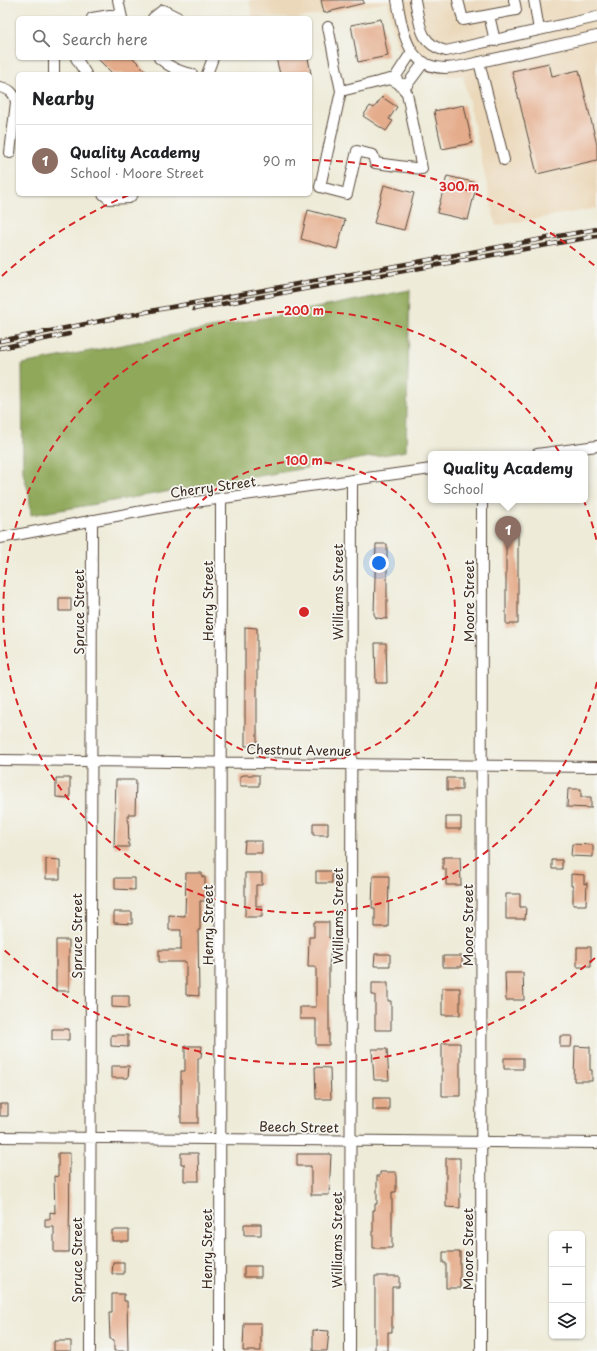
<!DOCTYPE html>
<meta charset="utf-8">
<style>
:root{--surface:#fff;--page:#f2f2f2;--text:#202124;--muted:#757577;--line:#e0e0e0;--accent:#b5179e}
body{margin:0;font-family:"Playpen Sans",sans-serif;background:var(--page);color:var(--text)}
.controls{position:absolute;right:12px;bottom:12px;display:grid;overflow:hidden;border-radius:6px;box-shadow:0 1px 3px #0004}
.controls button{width:36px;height:36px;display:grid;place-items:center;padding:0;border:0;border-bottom:1px solid var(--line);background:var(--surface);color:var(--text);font:20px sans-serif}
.you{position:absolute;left:379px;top:563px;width:14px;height:14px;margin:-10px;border:3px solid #fff;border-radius:50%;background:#1a73e8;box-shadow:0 0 0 6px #1a73e833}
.badge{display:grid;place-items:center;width:26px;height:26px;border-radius:50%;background:var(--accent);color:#fff;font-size:13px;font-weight:700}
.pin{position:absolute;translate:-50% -33px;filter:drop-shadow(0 1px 2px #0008)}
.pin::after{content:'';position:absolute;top:21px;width:14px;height:12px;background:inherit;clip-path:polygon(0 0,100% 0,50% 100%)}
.popup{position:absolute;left:428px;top:451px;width:160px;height:52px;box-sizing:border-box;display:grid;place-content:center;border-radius:6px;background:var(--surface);filter:drop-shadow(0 1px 3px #0005);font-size:13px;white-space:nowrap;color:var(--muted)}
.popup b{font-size:15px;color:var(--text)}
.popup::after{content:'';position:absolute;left:50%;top:100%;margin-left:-8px;border:8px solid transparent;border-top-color:var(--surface)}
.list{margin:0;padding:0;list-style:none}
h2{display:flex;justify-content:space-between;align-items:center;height:52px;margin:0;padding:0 16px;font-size:17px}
h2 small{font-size:13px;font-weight:400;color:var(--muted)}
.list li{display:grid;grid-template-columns:26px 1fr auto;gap:12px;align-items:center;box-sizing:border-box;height:72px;padding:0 16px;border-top:1px solid var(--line)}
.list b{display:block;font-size:15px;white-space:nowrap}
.list p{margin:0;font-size:13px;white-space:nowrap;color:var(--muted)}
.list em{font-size:13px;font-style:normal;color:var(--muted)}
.icon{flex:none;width:22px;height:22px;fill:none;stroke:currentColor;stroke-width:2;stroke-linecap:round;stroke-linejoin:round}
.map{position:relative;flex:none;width:597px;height:1351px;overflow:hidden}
.search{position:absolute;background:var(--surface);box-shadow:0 1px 3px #0004;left:16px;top:16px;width:296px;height:44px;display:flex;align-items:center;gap:10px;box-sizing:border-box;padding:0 14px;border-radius:6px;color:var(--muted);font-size:15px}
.panel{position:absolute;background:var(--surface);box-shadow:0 1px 3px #0004;left:16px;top:72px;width:296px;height:124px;border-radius:6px}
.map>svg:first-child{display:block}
.built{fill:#ebd8ba}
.forest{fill:#8fa85a;stroke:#65693c}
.building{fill:#e5ac8b}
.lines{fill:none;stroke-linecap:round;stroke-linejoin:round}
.minor-casing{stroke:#56473a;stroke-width:12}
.minor{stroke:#fff;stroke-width:10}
.rail-casing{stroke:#3b2a1e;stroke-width:4.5}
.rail{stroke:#f6f6f2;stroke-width:3;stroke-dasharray:9;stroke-linecap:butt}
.ring{fill:none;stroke:#d62828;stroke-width:2;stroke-dasharray:7 5}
.labels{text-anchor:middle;stroke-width:3.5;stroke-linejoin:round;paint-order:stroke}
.street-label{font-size:13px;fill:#3b2a1e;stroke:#f6f6f2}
.centre{fill:#d62828;stroke:#f6f6f2;stroke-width:2}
.ring-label{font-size:12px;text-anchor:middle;font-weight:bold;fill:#d62828;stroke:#f6f6f2;stroke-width:3.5;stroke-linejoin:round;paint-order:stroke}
</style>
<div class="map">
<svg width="597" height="1351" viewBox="0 0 597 1351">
<rect width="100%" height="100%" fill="#f6f6f2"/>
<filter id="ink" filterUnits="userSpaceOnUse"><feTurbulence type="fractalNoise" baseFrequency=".025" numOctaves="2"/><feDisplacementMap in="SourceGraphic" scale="8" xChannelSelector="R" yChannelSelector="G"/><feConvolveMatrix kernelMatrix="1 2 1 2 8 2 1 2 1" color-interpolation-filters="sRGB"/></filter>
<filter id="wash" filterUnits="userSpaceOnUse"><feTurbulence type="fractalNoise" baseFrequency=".012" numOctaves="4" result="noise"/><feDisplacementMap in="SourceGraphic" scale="16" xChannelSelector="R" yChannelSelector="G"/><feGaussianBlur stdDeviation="0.9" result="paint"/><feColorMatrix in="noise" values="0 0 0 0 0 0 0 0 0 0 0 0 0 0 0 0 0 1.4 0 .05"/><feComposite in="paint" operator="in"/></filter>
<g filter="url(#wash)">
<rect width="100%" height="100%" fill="#eeebd8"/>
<path class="built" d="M249,0H597V208L496,226L463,75L435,77L404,56L396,44L388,2L299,18H253Z"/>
<path class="forest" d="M410,290L406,451L31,515L29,493L23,473L22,364Z"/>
<g id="blocks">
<path class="building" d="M321,0H363L364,3L324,13Z
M381,19L388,56L358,62L351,25Z
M97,58H133L149,74H113Z
M276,58H308L311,74H280Z
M549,63L552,76L579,70L597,145V160L537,174L512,71Z
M382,97L397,107L389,119L393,121L386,131L363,116L370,106L374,108Z
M464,105L472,143L442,149L434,111Z
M447,176L477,183L468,220L437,213Z
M384,185L414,193L404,230L374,223Z
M308,210L345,220L337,249L301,239Z
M506,532H518V624H506Z
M376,544H387V619L376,618L374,614Z
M59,598H71V611H59Z
M245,627L257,628V746H245Z
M375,643H386L387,683H376Z
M244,775H259V786H240V776Z
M56,778H70V798L56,797Z
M447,778H462V790H447Z
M116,780H136L135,814H128L129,847H114Z
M568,789H581V797H591V808L567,807Z
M446,817H461V829H446Z
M313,823H328V835H313Z
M245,841H262V853H244Z
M572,844L593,845V857L571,856Z
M443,857H460L461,885H446V869H443Z
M46,859L60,860V879H46Z
M552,860H562V869H552Z
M316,871H332V883H316Z
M186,873H202V877H205V901H200V930H198L199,996L186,995V962H159V950H181V930H169V915L185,916Z
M245,873H262V885H256V906H262V917H245Z
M571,874L584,875V884L587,883L586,905H573V886H571Z
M373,876H389L388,927H375V908H372Z
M115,878H135V890L115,889Z
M506,894H520V907H526L525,919H506Z
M114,912H132V924L114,923Z
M314,922H329V938H332L329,967V1045H316V1019H300V1007H316V967H308L309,937H314Z
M56,940H69V991H56Z
M577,947H591V967H577Z
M375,954H390V966H374Z
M443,956H462V967H443Z
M505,973H523L524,1000H506Z
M372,983H388V1001H391V1030H375V995H372Z
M442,988H460V1015H442Z
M112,996H129V1008L112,1007Z
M52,1029H69V1040H52Z
M111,1035H128V1047L111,1046Z
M560,1036H572L571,1047H560Z
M442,1043H460V1096H442Z
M185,1046H202L201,1058H198V1123H181V1071H185Z
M575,1046L590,1047V1070H592V1081H574Z
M372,1049H387L389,1080H374Z
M504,1058H523V1069H504Z
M111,1066H129L128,1078H111Z
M315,1067L330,1068L331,1099H316Z
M373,1098H389V1110H373Z
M0,1104H8V1116H0Z
M58,1153H70L69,1252H54V1227H45V1219H50V1212L55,1213L54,1176L58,1177Z
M181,1153H198L199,1181H184V1164H181Z
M297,1154H331L329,1195H311V1166H297Z
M446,1158H460V1208L446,1207Z
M380,1172H396V1192H392V1248H373V1210H375V1204H377V1176H380Z
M244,1224H261V1235H244Z
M112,1230H129V1241H112Z
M443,1252H460V1288H446V1263H443Z
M113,1262H124V1274H112Z
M244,1266H261V1277H244Z
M375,1276H399V1287H392V1332H388V1351H375Z
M112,1294H124V1301H127L128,1351H114V1340L110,1339L109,1313H112Z
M244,1323H261V1351H243Z
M313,1330L329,1331L327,1351H313Z
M54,1341H71V1351H54Z"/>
</g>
</g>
<g filter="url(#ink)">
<use href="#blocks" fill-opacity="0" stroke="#56473a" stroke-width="1"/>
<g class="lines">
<g class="minor-casing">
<path id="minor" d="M118,0L122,18
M397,0C404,40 410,77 462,66L597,36
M415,0C420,24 419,44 446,51L597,17
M458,0L463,20L516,10L514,0
M534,0L539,30
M489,15L495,41
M92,18L110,15L121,16
M153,18L163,10L179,18
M328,27L341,91L390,79L398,83L407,85L424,62
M54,58V74
M76,58L86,74
M159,58C168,66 179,72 192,74
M479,62L504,160
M207,74L213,58
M0,87C9,89 14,92 16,102L10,153
M341,91L320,187L347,194L357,151L373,155L375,163L422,169L407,93L398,83L396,76L411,53
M103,194L109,199L129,198L133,194
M537,454L597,446
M0,538L174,505L431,469
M0,760L597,767
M0,1137L597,1143
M90,1351L92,520
M220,1351L221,498
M350,1351L352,480
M481,1351L482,500"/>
</g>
<use href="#minor" class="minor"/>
<g class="rail-casing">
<path id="rail" d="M194,309L597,236
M0,341L161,309L597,229
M0,348L69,334"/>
</g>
<use href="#rail" class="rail"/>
</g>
</g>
<g class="ring">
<circle cx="304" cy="612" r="151"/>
<path d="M597 682A301 301 0 1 1 597 542"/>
<path d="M595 958A452 452 0 0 1 2 948M2 276A452 452 0 0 1 131 194M312 160A452 452 0 0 1 595 266"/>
</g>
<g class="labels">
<g class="street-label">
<text transform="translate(213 487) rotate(-8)" y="5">Cherry Street</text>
<text transform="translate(338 592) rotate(-90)" y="5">Williams Street</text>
<text transform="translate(208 601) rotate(-90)" y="5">Henry Street</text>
<text transform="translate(469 601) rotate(-90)" y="5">Moore Street</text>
<text transform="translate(79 612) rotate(-90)" y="5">Spruce Street</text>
<text transform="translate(299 750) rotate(1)" y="5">Chestnut Avenue</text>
<text transform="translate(338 916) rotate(-90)" y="5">Williams Street</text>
<text transform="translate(208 925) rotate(-90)" y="5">Henry Street</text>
<text transform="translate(468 925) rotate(-90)" y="5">Moore Street</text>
<text transform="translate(77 936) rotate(-90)" y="5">Spruce Street</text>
<text transform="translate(299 1127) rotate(1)" y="5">Beech Street</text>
<text transform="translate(337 1240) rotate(-90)" y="5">Williams Street</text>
<text transform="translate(207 1249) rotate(-90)" y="5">Henry Street</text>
<text transform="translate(468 1249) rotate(-90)" y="5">Moore Street</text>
<text transform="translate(77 1260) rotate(-90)" y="5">Spruce Street</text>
</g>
</g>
<circle cx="304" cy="612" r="6" class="centre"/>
<g class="ring-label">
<text x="459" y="191">300 m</text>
<text x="304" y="315">200 m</text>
<text x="304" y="465">100 m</text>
</g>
</svg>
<div class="controls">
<button>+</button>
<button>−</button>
<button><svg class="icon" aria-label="layers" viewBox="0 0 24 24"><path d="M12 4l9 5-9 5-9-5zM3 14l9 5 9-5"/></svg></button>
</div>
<div class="you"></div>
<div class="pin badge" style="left:508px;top:549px;background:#8d6e63">1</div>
<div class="popup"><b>Quality Academy</b>School</div>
<div class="search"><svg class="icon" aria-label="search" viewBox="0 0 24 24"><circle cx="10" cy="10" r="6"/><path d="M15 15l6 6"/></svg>Search here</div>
<section class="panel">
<h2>Nearby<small></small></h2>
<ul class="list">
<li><span class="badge" style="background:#8d6e63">1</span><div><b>Quality Academy</b><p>School · Moore Street</p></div><em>90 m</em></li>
</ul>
</section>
</div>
